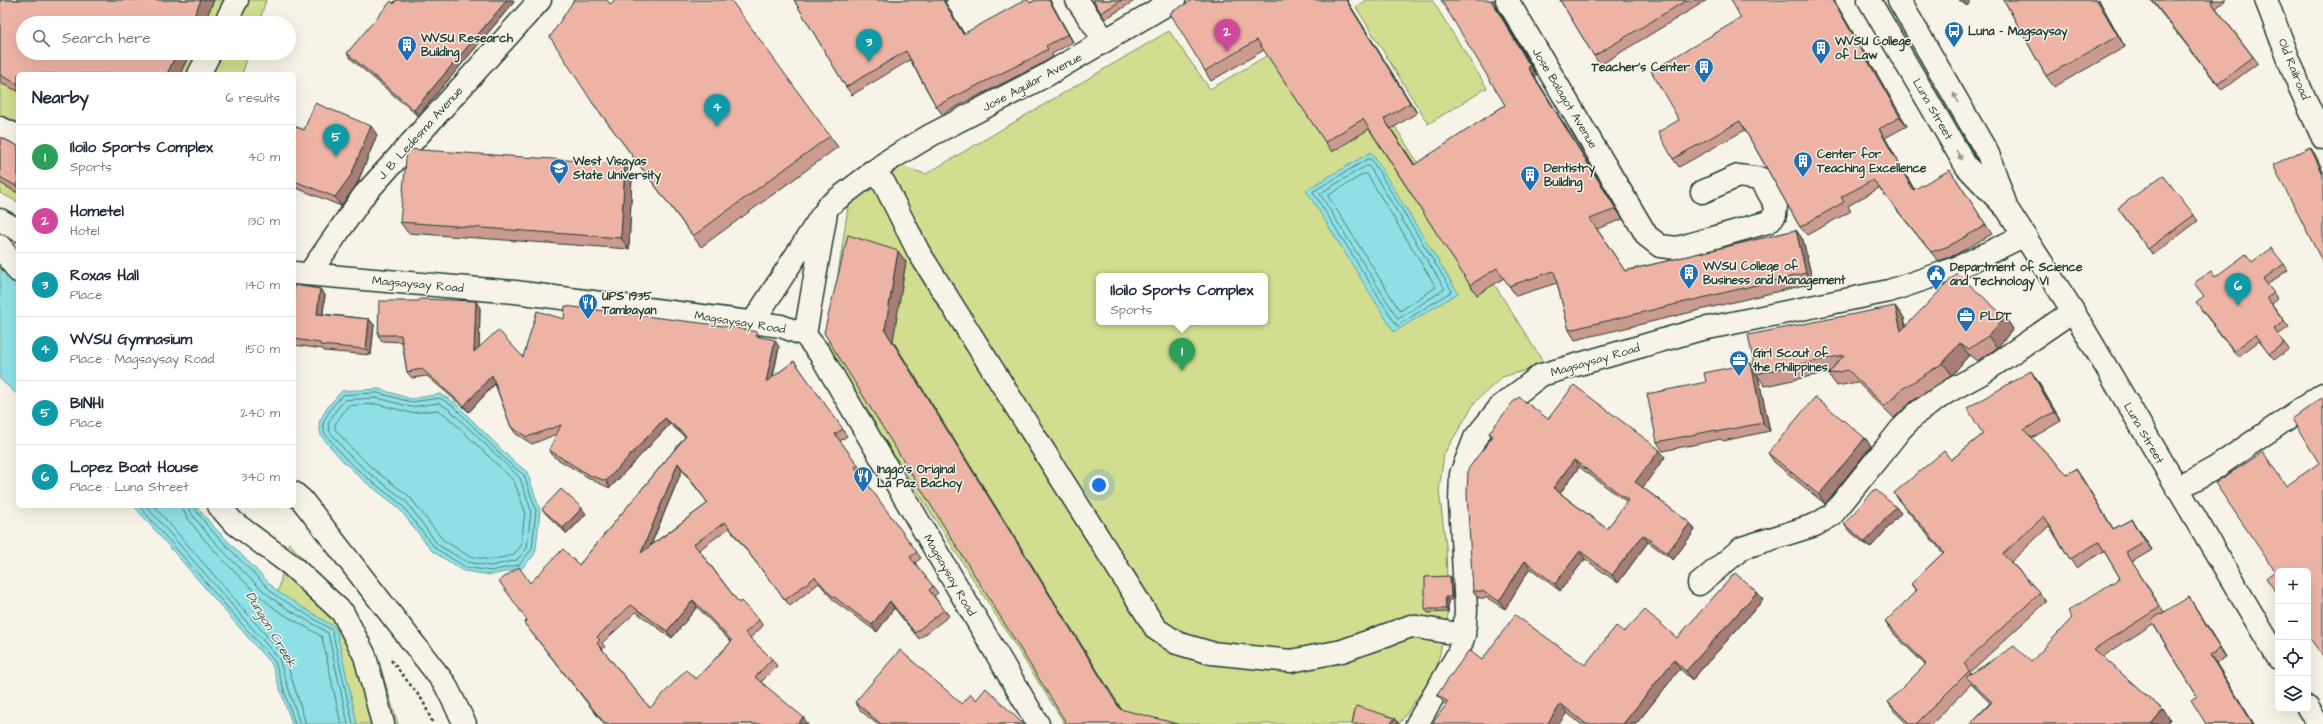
<!DOCTYPE html>
<meta charset="utf-8">
<style>
:root{--surface:#fff;--page:#f6f6f7;--text:#1f2937;--muted:#747a83;--line:#e0e1e3;--accent:#b45309}
body{margin:0;font-family:"Architects Daughter",sans-serif;background:var(--page);color:var(--text)}
.controls{position:absolute;right:12px;bottom:12px;display:grid;overflow:hidden;border-radius:6px;box-shadow:0 4px 16px #0002}
.controls button{width:36px;height:36px;display:grid;place-items:center;padding:0;border:0;border-bottom:1px solid var(--line);background:var(--surface);color:var(--text);font:20px sans-serif}
.you{position:absolute;left:1099px;top:485px;width:14px;height:14px;margin:-10px;border:3px solid #fff;border-radius:50%;background:#1a73e8;box-shadow:0 0 0 6px #1a73e833}
.badge{display:grid;place-items:center;width:26px;height:26px;border-radius:50%;background:var(--accent);color:#fff;font-size:13px;font-weight:700}
.pin{position:absolute;translate:-50% -33px;filter:drop-shadow(0 1px 2px #0008)}
.pin::after{content:'';position:absolute;top:21px;width:14px;height:12px;background:inherit;clip-path:polygon(0 0,100% 0,50% 100%)}
.popup{position:absolute;left:1096px;top:273px;width:172px;height:52px;box-sizing:border-box;display:grid;place-content:center;border-radius:6px;background:var(--surface);filter:drop-shadow(0 1px 3px #0005);font-size:13px;white-space:nowrap;color:var(--muted)}
.popup b{font-size:15px;color:var(--text)}
.popup::after{content:'';position:absolute;left:50%;top:100%;margin-left:-8px;border:8px solid transparent;border-top-color:var(--surface)}
.list{margin:0;padding:0;list-style:none}
h2{display:flex;justify-content:space-between;align-items:center;height:52px;margin:0;padding:0 16px;font-size:17px}
h2 small{font-size:13px;font-weight:400;color:var(--muted)}
.list li{display:grid;grid-template-columns:26px 1fr auto;gap:12px;align-items:center;box-sizing:border-box;height:64px;padding:0 16px;border-top:1px solid var(--line)}
.list b{display:block;font-size:15px;white-space:nowrap}
.list p{margin:0;font-size:13px;white-space:nowrap;color:var(--muted)}
.list em{font-size:13px;font-style:normal;color:var(--muted)}
.icon{flex:none;width:22px;height:22px;fill:none;stroke:currentColor;stroke-width:2;stroke-linecap:round;stroke-linejoin:round}
.map{position:relative;flex:none;width:2323px;height:724px;overflow:hidden}
.search{position:absolute;background:var(--surface);box-shadow:0 4px 16px #0002;left:16px;top:16px;width:280px;height:44px;display:flex;align-items:center;gap:10px;box-sizing:border-box;padding:0 14px;border-radius:22px;color:var(--muted);font-size:15px}
.panel{position:absolute;background:var(--surface);box-shadow:0 4px 16px #0002;left:16px;top:72px;width:280px;height:436px;border-radius:6px}
.map>svg:first-child{display:block}
.green{fill:#d2dd90;stroke:#788d62;fill-rule:evenodd}
.water{fill:#8ee0e5;stroke:#629f9e}
.lines{fill:none;stroke-linecap:round;stroke-linejoin:round}
.shore{stroke:#4b7e7b;stroke-width:1}
.minor-casing{stroke:#1f3d34;stroke-width:25}
.major-casing{stroke:#1f3d34;stroke-width:25}
.path{stroke:#1f3d34;stroke-width:2.5;stroke-dasharray:3 3;stroke-linecap:butt}
.minor{stroke:#f7f3e8;stroke-width:22}
.major{stroke:#f7f3e8;stroke-width:22}
.wall{fill:#cc9b8f;stroke:#1f3d34;fill-rule:evenodd}
.shaded-wall{fill:#a67e74;stroke:#1f3d34}
.building{fill:#edb4a6;stroke:#1f3d34;fill-rule:evenodd}
.oneway{fill:#8b988e}
.labels{text-anchor:middle;stroke-width:3;stroke-linejoin:round;paint-order:stroke}
.poi-label{font-size:12px;font-weight:bold;fill:#1f3d34;stroke:#f7f3e8;text-anchor:start}
.street-label{font-size:12px;fill:#1f3d34;stroke:#f7f3e8}
.water-label{font-size:13px;font-style:italic;fill:#355e57;stroke:#f7f3e8}
</style>
<div class="map">
<svg width="2323" height="724" viewBox="0 0 2323 724">
<rect width="100%" height="100%" fill="#f7f3e8"/>
<filter id="ink" filterUnits="userSpaceOnUse"><feTurbulence type="fractalNoise" baseFrequency=".025" numOctaves="2"/><feDisplacementMap in="SourceGraphic" scale="8" xChannelSelector="R" yChannelSelector="G"/><feConvolveMatrix kernelMatrix="1 2 1 2 8 2 1 2 1" color-interpolation-filters="sRGB"/></filter>
<g filter="url(#ink)">
<path class="green" d="M0,0H266L259,23H23V53H249L242,74H18V202L0,193Z
M1367,0H1432L1487,88L1428,124L1356,7Z
M1328,20L1545,365L1502,377L1475,402L1444,454L1439,491L1446,546L1448,615L1436,671L1399,724H1065L827,349L849,200L900,166L926,174L1169,31L1210,89ZM1099,276H1265V322H1099Z
M289,543L343,603L374,647L398,724H357L353,708L278,592Z"/>
<path class="water" d="M1371,152L1458,293L1394,332L1306,190Z
M0,266L18,290V395L0,379Z
M379,389L411,399L440,394L455,403L512,460L527,472L540,510L536,549L534,555L522,568L491,575L464,571L432,551L398,507L363,480L342,460L321,436L319,422L329,405L342,391Z
M134,506H196L212,525L278,592L336,628L357,724H292L272,665Z"/>
<g class="lines">
<path class="shore" d="M1368,159H1371L1452,291L1397,326L1313,192Z
M1366,166H1369L1445,289L1398,319L1320,194Z
M1364,174H1367L1436,287L1400,311L1328,196Z
M378,393L411,402L440,398L453,406L509,463L524,475L536,510L532,549L519,565L491,571L465,567L435,548L401,504L366,477L345,458L325,434L323,423L332,407L343,395Z
M378,398L411,407L439,403L450,410L520,478L531,510L527,548L517,560L491,566L467,562L438,545L405,500L369,473L348,454L330,432L328,424L336,410L345,400Z
M377,404L411,413L437,410L446,415L514,481L525,511L521,546L513,555L491,560L469,556L443,540L409,496L373,469L353,450L335,429V424L348,406Z
M139,506L275,662L295,724
M146,506L279,659L300,724
M154,506L285,657L306,724
M182,506C183,522 252,591 268,603C284,617 305,625 322,637L341,724
M188,506C189,519 259,589 273,599C290,612 310,621 328,633L348,724
M193,506L209,528L275,595L332,630L353,724"/>
<g class="minor-casing">
<path id="minor" d="M1077,0L1105,41
M1507,0L1647,236L1660,246L1677,248L1768,222L1775,215L1776,206L1761,179L1738,176L1702,192
M2266,0L2300,88L2323,138
M225,23L237,0
M199,74L210,53
M0,128L18,136
M871,172L884,183L918,251L1156,629L1177,643L1211,653L1291,661L1342,651L1411,626L1464,635
M0,220L18,230
M0,246L18,271
M294,273L515,292L781,326L805,335L820,354L1038,724
M309,274L364,195L540,0
M753,322L822,215
M805,335L827,207L889,160L931,135L1045,76L1174,0
M2177,489L2215,468L2323,394
M294,493L302,500L445,684L465,724
M219,506L233,522L291,565L343,613L365,656L383,724
M1699,584L1742,548L1815,525L1832,515L1901,429L1918,412L1949,391L1984,372L2073,311
M1417,724L1458,654L1464,635L1466,610L1460,502L1461,474L1475,438L1501,406L1541,375L1698,330L1889,291L1957,268L2025,235"/>
</g>
<g class="major-casing">
<path id="major" d="M1869,0L1966,166L2007,209L2073,311L2278,658
M1899,0L1988,154L2005,203
M2308,708L2318,724"/>
</g>
<path class="path" d="M391,660L423,701L433,724"/>
<use href="#minor" class="minor"/>
<use href="#major" class="major"/>
</g>
<path class="wall" d="M0,0H214L180,74H18V91L0,83Z
M396,0H513L514,2L418,116L351,59L347,53Z
M794,0H948L945,2L964,34L1036,0H1050L1073,42L1052,54L1053,57L1039,65L942,114L936,106L910,60L852,95L846,87Z
M1093,0H1136L1105,19Z
M1192,0H1348L1347,1L1417,113L1391,129L1415,165L1505,105L1496,6L1537,76L1535,77L1623,219L1597,229L1625,271L1796,230L1803,240L1813,283L1575,340L1569,330L1557,283L1516,296L1504,278L1477,295L1369,129L1332,152L1264,50L1211,81L1205,71Z
M1560,0H1707L1600,65L1594,56Z
M1834,0L1907,126L1885,138L1914,189L1956,179L1992,234L1955,255L1938,261L1879,188L1848,206L1851,211L1807,235L1800,227L1745,130L1679,167L1673,159L1679,120L1741,18Z
M1959,0H1972L1967,6Z
M2004,0H2099L2125,47L2054,87L2046,76Z
M2151,0H2226L2216,8L2258,63L2222,90Z
M610,4L830,136L838,147L701,247L592,102Z
M294,126L304,130L377,135L357,184L341,206L294,187Z
M0,137L18,146V193L0,183Z
M625,164L632,175L629,249L408,233L400,222Z
M2122,214L2194,215L2198,221L2153,255Z
M2252,262L2284,264L2288,270L2267,285L2278,299L2272,304L2289,327L2278,335L2289,349L2274,360L2259,341L2238,357L2200,308L2204,296Z
M294,285L320,289L325,295L323,314L369,319L374,325L371,355L324,351L323,349L294,345Z
M419,301L480,308L479,348L523,357L564,319L760,337L779,347L773,377L794,361L847,436L840,441L862,471L859,474L921,558L915,563L938,593L934,596L949,616L919,639L894,608L877,632L834,601L819,583L790,606L729,528L699,550L739,603L759,620L763,626L750,638L772,659L777,666L761,682L808,724H604L524,623L527,621L530,583L579,565L685,437L670,424L610,488L594,481L554,457L549,450L557,434L532,444L516,434L511,427L495,384L469,412L427,376L412,378L407,372L402,342L382,341L378,335ZM682,470L708,503L651,545ZM697,607L731,642L696,679L650,708L602,649L605,647L602,643L636,612L672,638Z
M1895,306L1904,318L1906,326L2005,317L2013,329L1997,348L1977,361L1969,355L1952,375L1911,402L1894,418L1857,382L1837,386L1828,374L1830,372L1765,386L1758,376L1770,431L1723,441L1721,439L1663,451L1657,442L1706,382L1751,363L1755,370Z
M2031,371L2037,380L2061,421L2032,438L2067,474L2076,469L2082,478L2113,529L2132,519L2138,528L2152,550L2132,562L2164,612L2194,605L2226,657L2216,663L2254,724H2206L2197,696L2153,624L2102,657L2163,710L2170,719L2166,724H1970L1990,703L1971,684L1932,724H1907L1894,711L1888,702L1925,665L1891,631L1885,622L1916,591L1911,584L1943,553L1900,502L1894,493L1951,460L1983,434ZM2049,526L2070,559L2076,568L2104,551L2120,578L2031,662L1971,674L1970,672L2046,602L2040,593L2011,562Z
M1548,419L1665,457L1642,487L1690,523L1695,530L1673,560L1648,542L1618,583L1585,559L1560,591L1530,568L1505,609L1487,598H1478L1473,591L1492,438L1489,433ZM1579,467L1627,502L1607,529L1560,493Z
M1865,438L1871,446L1825,504L1774,462L1768,453Z
M542,509L586,514L567,534L547,515Z
M1901,513L1870,548L1848,530L1844,524Z
M1452,579L1453,600H1448V612L1428,613L1425,609Z
M1757,592L1763,600L1692,680L1680,669L1636,724H1581L1567,713L1446,705L1444,703L1437,695L1482,660L1585,665L1624,632L1677,638Z
M976,700L1023,724H877L861,711L855,702L962,704Z"/>
<path class="shaded-wall" d="M201,0H214L204,23H191Z
M507,0H513L514,2L418,116L414,110Z
M943,0H944L969,42L963,34Z
M1049,0H1050L1051,3L1073,42L1068,34Z
M1346,0H1347L1417,113L1410,103Z
M1491,0H1495L1496,6L1537,76L1530,66Z
M1833,0H1834L1907,126L1900,117Z
M1962,0H1972L1967,6Z
M2097,0H2099L2125,47L2118,36Z
M177,53H190L180,74H167Z
M1528,67L1535,77L1623,219L1616,209Z
M1384,119L1391,129L1421,175L1414,165Z
M371,126L377,135L357,184L341,206L335,197Z
M1879,129L1885,138L1919,198L1913,190Z
M2310,147L2315,154L2323,171V174Z
M625,164L632,175L629,249L621,238Z
M1796,230L1803,240L1813,283L1806,273Z
M898,251L906,262L893,341L1128,720L1120,709L885,330Z
M320,289L325,295L322,321L317,314Z
M476,301L480,308L479,359L474,352Z
M1895,306L1904,318L1909,343L1901,331Z
M2005,317L2013,329L1997,348L1988,336Z
M369,319L374,325L371,355L366,349Z
M757,332L761,339L756,336Z
M775,340L779,347L770,389L766,382Z
M1960,343L1969,355L1952,375L1943,363Z
M1751,363L1757,372L1756,374L1758,376L1770,431L1763,423Z
M2031,371L2037,380L2061,421L2054,412Z
M492,375L496,382L469,412L464,406Z
M665,418L670,424L610,488L606,481Z
M1865,438L1871,446L1825,504L1819,495Z
M1660,450L1665,457L1641,490L1635,482Z
M1574,460L1579,467L1558,496L1553,488Z
M678,463L682,470L645,559L641,553Z
M2076,469L2082,478L2119,538L2113,529Z
M1896,507L1901,513L1870,548L1865,542Z
M582,508L586,514L567,534L563,528Z
M2132,519L2138,528L2152,550L2145,541Z
M1690,523L1695,530L1673,560L1667,553Z
M1643,535L1648,542L1618,583L1612,575Z
M1580,551L1585,559L1560,591L1555,584Z
M1525,561L1530,568L1505,609L1499,601Z
M1450,576L1452,579L1453,600L1451,597Z
M1757,592L1763,600L1692,680L1686,671Z
M1445,597L1448,600V612L1446,609Z
M2189,597L2194,605L2226,657L2220,649Z
M693,600L697,607L672,638L667,631Z
M890,601L894,608L877,632L872,625Z
M2210,655L2216,663L2254,724H2253Z
M1674,660L1680,669L1636,724H1623Z
M1561,704L1567,713L1559,724H1547Z
M2163,710L2170,719L2166,724H2151Z
M803,717L808,724H798Z
M1395,718L1399,724H1390Z"/>
<path class="building" d="M0,0H201L191,23H23V53H177L167,74H18V84L0,75Z
M396,0H507L414,110L347,53L391,1L394,4Z
M574,0H607L610,4L615,0H731L830,136L693,236L592,102L550,37Z
M794,0H943L963,34L1025,0H1028L1030,3L1036,0H1049L1068,34L1046,46L1048,49L1034,57L936,106L906,51L846,87Z
M1093,0H1122L1101,13Z
M1192,0H1346L1410,103L1384,119L1414,165L1505,105L1441,0H1491L1530,66L1528,67L1616,209L1590,219L1625,271L1796,230L1806,273L1569,330L1554,271L1509,286L1497,268L1470,285L1363,119L1325,142L1257,40L1205,71L1170,13Z
M1560,0H1687L1594,56Z
M1731,0H1833L1900,117L1879,129L1913,190L1950,170L1986,225L1949,246L1931,252L1873,180L1841,197L1844,202L1800,227L1740,121L1673,159L1658,132L1679,120L1651,71L1741,18Z
M2004,0H2097L2118,36L2046,76Z
M2152,0H2214L2211,2L2253,57L2218,84Z
M315,103L371,126L351,175L335,197L294,181V126L304,130Z
M0,137L18,146V187L0,177Z
M2310,147L2323,174V263L2273,165Z
M407,149L625,164L621,238L400,222Z
M2163,175L2194,215L2148,249L2118,208Z
M848,235L898,251L885,330L1120,709L1178,724H1067L824,333Z
M2271,248L2284,264L2263,279L2274,293L2267,298L2284,321L2274,329L2284,343L2269,354L2255,335L2234,351L2196,302L2204,296L2194,283L2211,271L2215,277L2246,254L2252,262Z
M1957,273L2005,317L1988,336L1969,349L1960,343L1943,363L1902,389L1885,406L1848,370L1828,374L1844,355L1756,374L1748,335L1895,306L1901,331Z
M294,285L320,289L317,314L369,319L366,349L320,345V343L294,339Z
M420,299L476,301L474,352L498,330L523,357L537,311L564,319L565,306L732,327L757,332L756,336L775,340L766,382L794,361L843,429L835,434L858,465L855,467L917,552L910,557L933,586L929,590L944,610L915,633L890,601L872,625L830,594L815,577L785,600L725,522L694,544L739,603L741,601L759,620L745,633L772,659L755,677L803,717L798,724H605L524,623L527,620L499,581L519,567L530,583L563,549L579,565L686,436L665,418L606,481L589,475L549,450L561,425L527,437L511,427L492,375L464,406L422,369L407,372L401,335H378L379,301H419ZM678,463L708,503L641,553ZM693,600L732,641L696,679L686,670L650,708L597,643L600,640L597,637L631,605L667,631Z
M1751,363L1763,423L1716,432V430L1657,442L1647,394L1706,382L1704,373Z
M2031,371L2054,412L2024,430L2067,474L2076,469L2113,529L2132,519L2145,541L2126,552L2160,607L2094,649L2163,710L2151,724H1970L1992,702L1966,677L2014,646L2031,662L2072,618L2068,611L2120,578L2099,542L2070,559L2044,516L2003,554L2040,593L1964,663L1969,671L1916,724H1910L1888,702L1926,664L1885,622L1917,590L1911,584L1944,552L1894,493L1944,451L1951,460L1983,434L1967,408Z
M1574,385L1660,450L1635,482L1690,523L1667,553L1643,535L1612,575L1580,551L1555,584L1525,561L1499,601L1482,591H1473L1467,495L1468,469L1493,436L1489,433L1513,402L1519,397L1548,419ZM1574,460L1628,500L1607,529L1553,488Z
M1815,397L1865,438L1819,495L1768,453Z
M2323,397V656L2308,636V571H2278V595L2266,578L2275,571L2215,483L2263,452L2286,486L2319,463L2292,419Z
M561,489L582,508L563,528L542,509Z
M1875,489L1896,507L1865,542L1844,524Z
M1735,573L1757,592L1686,671L1674,660L1623,724H1586L1561,704L1547,724H1432L1448,702L1437,695L1469,650L1482,660L1515,615L1585,665L1616,626L1624,632L1645,610L1677,638Z
M1450,576L1451,597H1445L1446,609H1425V577Z
M2189,597L2220,649L2210,655L2253,724H2206L2191,700L2197,696L2151,620Z
M900,650L962,704L971,694L976,700L986,688L1023,724H881L855,702Z
M1356,706L1395,718L1390,724H1352Z"/>
<defs><path id="oneway-solid" d="M-6-.8H1V-3.2L6.5 0L1 3.2V.8H-6Z"/></defs>
<g class="oneway">
<use href="#oneway-solid" transform="translate(1956 98) rotate(-120)"/>
<use href="#oneway-solid" transform="translate(1959 155) rotate(60)"/>
</g>
</g>
<defs>
<g id="bus-pin" transform="scale(1)"><path d="M0 17L-7.5 6A9.5 9.5 0 1 1 7.5 6Z" fill="#1f6fb2" stroke="#f7f3e8"/><path d="M-5-6H5V4H4V6H2V4H-2V6H-4V4H-5ZM-3.5-4V0h7V-4ZM-3.5 1.2v1.5H-2V1.2ZM2 1.2v1.5H3.5V1.2Z" fill="#fff"/></g>
<g id="building-pin" transform="scale(1)"><path d="M0 17L-7.5 6A9.5 9.5 0 1 1 7.5 6Z" fill="#1f6fb2" stroke="#f7f3e8"/><path d="M-4-6H4V6H1V3H-1V6H-4ZM-2.5-4.3h1.7v1.8h-1.7ZM.8-4.3h1.7v1.8H.8ZM-2.5-1h1.7V.8h-1.7ZM.8-1h1.7V.8H.8Z" fill="#fff"/></g>
<g id="university-pin" transform="scale(1)"><path d="M0 17L-7.5 6A9.5 9.5 0 1 1 7.5 6Z" fill="#1f6fb2" stroke="#f7f3e8"/><path d="M0-5L7-2L0 1L-7-2ZM-4 1L0 2.5L4 1V4Q0 6-4 4Z" fill="#fff"/></g>
<g id="civic-pin" transform="scale(1)"><path d="M0 17L-7.5 6A9.5 9.5 0 1 1 7.5 6Z" fill="#1f6fb2" stroke="#f7f3e8"/><path d="M-.6-6.5H3V-4.5H.6V-3L4-1V1h2V6H-6V1h2V-1L-.6-3ZM-1.2 2.5V6h2.4V2.5Z" fill="#fff"/></g>
<g id="restaurant-pin" transform="scale(1)"><path d="M0 17L-7.5 6A9.5 9.5 0 1 1 7.5 6Z" fill="#1f6fb2" stroke="#f7f3e8"/><path d="M-5-6h1v4h1v-4h1v4h1v-4h1v5L-1.5 .5V6h-2V.5L-5-1ZM5-6V6H3V1.5H1.5Q1.5-4 5-6Z" fill="#fff"/></g>
<g id="office-pin" transform="scale(1)"><path d="M0 17L-7.5 6A9.5 9.5 0 1 1 7.5 6Z" fill="#1f6fb2" stroke="#f7f3e8"/><path d="M-6-3h4V-5.5h4V-3h4V5H-6ZM-1-4.5V-3h2v-1.5ZM-6 0V1H6V0Z" fill="#fff"/></g>
</defs>
<g fill-rule="evenodd">
<use href="#bus-pin" x="1954" y="31"/>
<use href="#building-pin" x="407" y="45"/>
<use href="#building-pin" x="1821" y="48"/>
<use href="#building-pin" x="1704" y="67"/>
<use href="#building-pin" x="1803" y="161"/>
<use href="#university-pin" x="559" y="168"/>
<use href="#building-pin" x="1530" y="175"/>
<use href="#building-pin" x="1689" y="273"/>
<use href="#civic-pin" x="1936" y="274"/>
<use href="#restaurant-pin" x="588" y="303"/>
<use href="#office-pin" x="1966" y="316"/>
<use href="#office-pin" x="1739" y="360"/>
<use href="#restaurant-pin" x="863" y="476"/>
</g>
<g class="labels">
<g class="poi-label">
<text x="1968" y="35">Luna - Magsaysay</text>
<text x="421" y="42">WVSU Research<tspan x="421" dy="14">Building</tspan></text>
<text x="1835" y="45">WVSU College<tspan x="1835" dy="14">of Law</tspan></text>
<text x="1690" y="71" text-anchor="end">Teacher's Center</text>
<text x="1817" y="158">Center for<tspan x="1817" dy="14">Teaching Excellence</tspan></text>
<text x="573" y="165">West Visayas<tspan x="573" dy="14">State University</tspan></text>
<text x="1544" y="172">Dentistry<tspan x="1544" dy="14">Building</tspan></text>
<text x="1703" y="270">WVSU College of<tspan x="1703" dy="14">Business and Management</tspan></text>
<text x="1950" y="271">Department of Science<tspan x="1950" dy="14">and Technology VI</tspan></text>
<text x="602" y="300">UPS 1935<tspan x="602" dy="14">Tambayan</tspan></text>
<text x="1980" y="320">PLDT</text>
<text x="1753" y="357">Girl Scout of<tspan x="1753" dy="14">the Philippines</tspan></text>
<text x="877" y="473">Inggo's Original<tspan x="877" dy="14">La Paz Bachoy</tspan></text>
</g>
<g class="street-label">
<text transform="translate(2294 69) rotate(68)" y="4">Old Railroad</text>
<text transform="translate(1032 82) rotate(-28)" y="4">Jose Aguilar Avenue</text>
<text transform="translate(1565 98) rotate(59)" y="4">Jose Balagot Avenue</text>
<text transform="translate(1933 109) rotate(60)" y="4">Luna Street</text>
<text transform="translate(420 133) rotate(-48)" y="4">J. B. Ledesma Avenue</text>
<text transform="translate(418 284) rotate(5)" y="4">Magsaysay Road</text>
<text transform="translate(740 322) rotate(9)" y="4">Magsaysay Road</text>
<text transform="translate(1595 360) rotate(-16)" y="4">Magsaysay Road</text>
<text transform="translate(2144 433) rotate(60)" y="4">Luna Street</text>
<text transform="translate(950 575) rotate(60)" y="4">Magsaysay Road</text>
</g>
<g class="water-label">
<text transform="translate(272 629) rotate(59)" y="5">Dungon Creek</text>
</g>
</g>
</svg>
<div class="controls">
<button>+</button>
<button>−</button>
<button><svg class="icon" aria-label="locate" viewBox="0 0 24 24"><circle cx="12" cy="12" r="6"/><path d="M12 2v4M12 18v4M2 12h4M18 12h4"/></svg></button>
<button><svg class="icon" aria-label="layers" viewBox="0 0 24 24"><path d="M12 4l9 5-9 5-9-5zM3 14l9 5 9-5"/></svg></button>
</div>
<div class="you"></div>
<div class="pin badge" style="left:1182px;top:371px;background:#2e9e5b">1</div>
<div class="popup"><b>Iloilo Sports Complex</b>Sports</div>
<div class="pin badge" style="left:1227px;top:52px;background:#d1479c">2</div>
<div class="pin badge" style="left:869px;top:62px;background:#0f9aa8">3</div>
<div class="pin badge" style="left:717px;top:127px;background:#0f9aa8">4</div>
<div class="pin badge" style="left:336px;top:157px;background:#0f9aa8">5</div>
<div class="pin badge" style="left:2238px;top:306px;background:#0f9aa8">6</div>
<div class="search"><svg class="icon" aria-label="search" viewBox="0 0 24 24"><circle cx="10" cy="10" r="6"/><path d="M15 15l6 6"/></svg>Search here</div>
<section class="panel">
<h2>Nearby<small>6 results</small></h2>
<ul class="list">
<li><span class="badge" style="background:#2e9e5b">1</span><div><b>Iloilo Sports Complex</b><p>Sports</p></div><em>40 m</em></li>
<li><span class="badge" style="background:#d1479c">2</span><div><b>Hometel</b><p>Hotel</p></div><em>130 m</em></li>
<li><span class="badge" style="background:#0f9aa8">3</span><div><b>Roxas Hall</b><p>Place</p></div><em>140 m</em></li>
<li><span class="badge" style="background:#0f9aa8">4</span><div><b>WVSU Gymnasium</b><p>Place · Magsaysay Road</p></div><em>150 m</em></li>
<li><span class="badge" style="background:#0f9aa8">5</span><div><b>BINHI</b><p>Place</p></div><em>240 m</em></li>
<li><span class="badge" style="background:#0f9aa8">6</span><div><b>Lopez Boat House</b><p>Place · Luna Street</p></div><em>340 m</em></li>
</ul>
</section>
</div>
